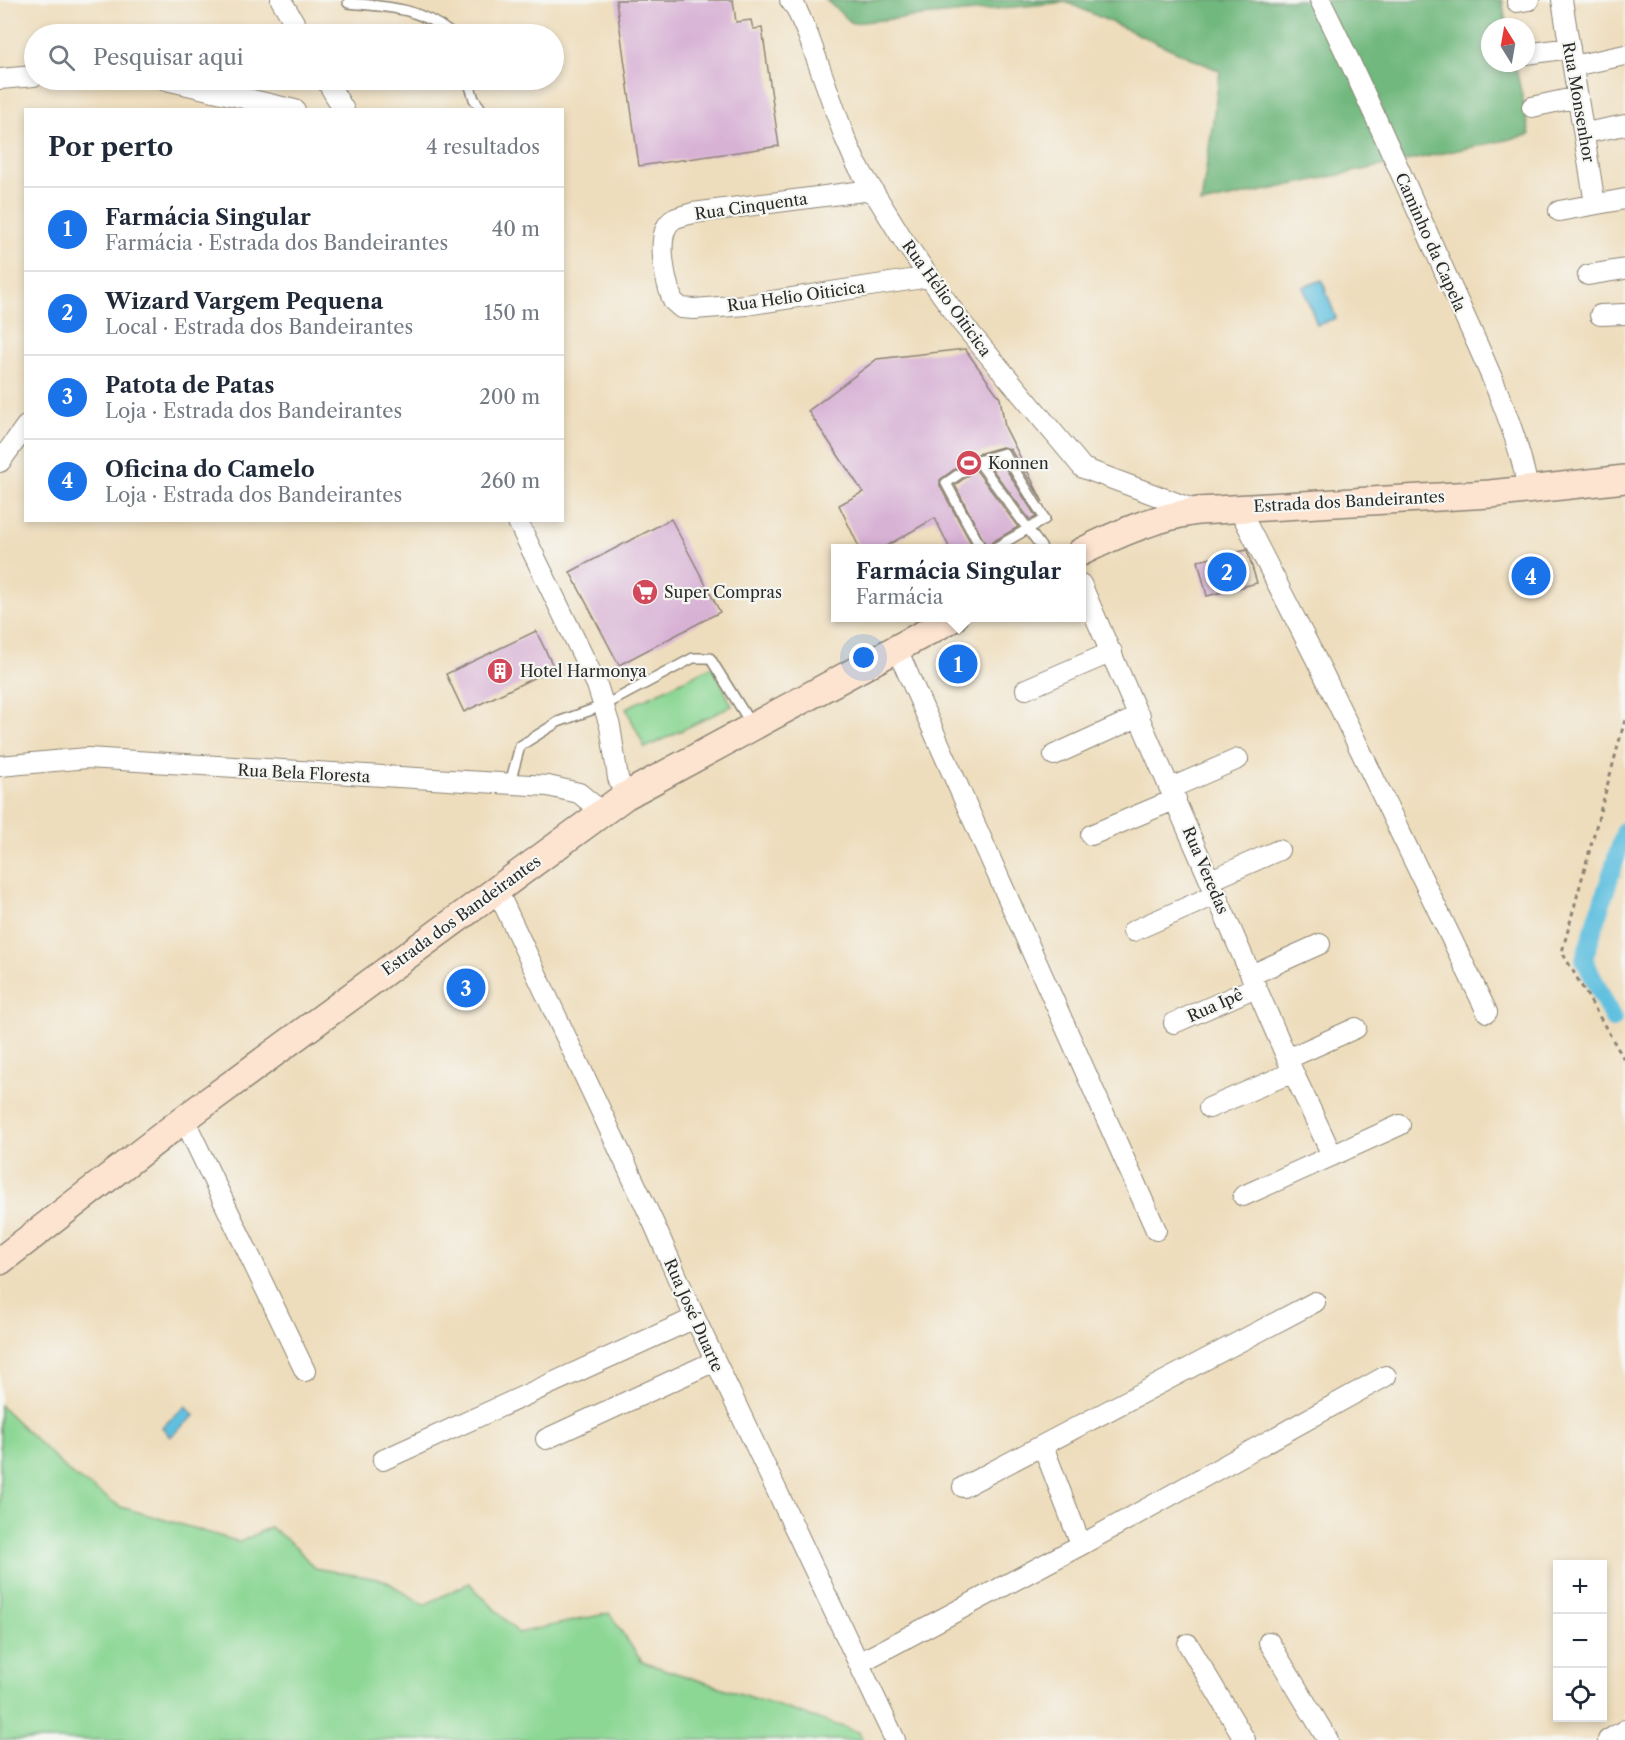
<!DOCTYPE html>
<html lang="pt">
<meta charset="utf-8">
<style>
:root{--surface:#fff;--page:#f6f6f7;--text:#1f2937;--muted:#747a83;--line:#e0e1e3;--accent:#1a73e8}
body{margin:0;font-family:"Libre Caslon Text",serif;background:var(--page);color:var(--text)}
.controls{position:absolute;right:18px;bottom:18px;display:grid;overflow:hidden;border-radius:0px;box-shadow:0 3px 9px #0003}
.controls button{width:54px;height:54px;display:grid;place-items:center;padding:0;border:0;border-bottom:2px solid var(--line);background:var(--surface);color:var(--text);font:30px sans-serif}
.compass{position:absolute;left:1481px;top:18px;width:54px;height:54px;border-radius:50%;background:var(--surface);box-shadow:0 3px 9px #0003;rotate:349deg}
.you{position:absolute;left:864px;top:658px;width:21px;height:21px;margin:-15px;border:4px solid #fff;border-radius:50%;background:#1a73e8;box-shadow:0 0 0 9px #1a73e833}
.badge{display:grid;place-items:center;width:39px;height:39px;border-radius:50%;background:var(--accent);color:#fff;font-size:20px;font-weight:700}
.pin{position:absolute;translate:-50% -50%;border:3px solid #fff;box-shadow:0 2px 6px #0006}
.popup{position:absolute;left:831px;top:544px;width:255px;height:78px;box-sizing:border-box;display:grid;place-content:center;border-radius:0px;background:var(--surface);filter:drop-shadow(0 2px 4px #0005);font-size:20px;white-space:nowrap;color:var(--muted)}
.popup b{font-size:22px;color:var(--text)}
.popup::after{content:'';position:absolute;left:50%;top:100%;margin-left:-12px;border:12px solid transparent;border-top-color:var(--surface)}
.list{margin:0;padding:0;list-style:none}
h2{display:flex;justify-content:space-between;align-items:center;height:78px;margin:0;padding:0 24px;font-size:26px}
h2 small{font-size:20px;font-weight:400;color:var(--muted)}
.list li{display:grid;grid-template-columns:39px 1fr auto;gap:18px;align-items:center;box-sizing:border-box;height:84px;padding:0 24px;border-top:2px solid var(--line)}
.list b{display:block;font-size:22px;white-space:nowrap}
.list p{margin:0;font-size:20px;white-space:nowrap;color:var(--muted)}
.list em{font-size:20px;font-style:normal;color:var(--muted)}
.icon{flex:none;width:33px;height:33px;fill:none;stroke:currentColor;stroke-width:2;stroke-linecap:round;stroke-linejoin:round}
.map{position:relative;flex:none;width:1625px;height:1740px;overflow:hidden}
.search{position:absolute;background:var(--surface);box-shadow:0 3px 9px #0003;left:24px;top:24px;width:540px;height:66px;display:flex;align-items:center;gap:15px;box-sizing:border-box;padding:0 21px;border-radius:33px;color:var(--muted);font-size:22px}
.panel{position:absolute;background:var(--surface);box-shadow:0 3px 9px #0003;left:24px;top:108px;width:540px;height:414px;border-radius:0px}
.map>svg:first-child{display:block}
.green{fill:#8cd794;stroke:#5c8160;stroke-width:1.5}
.forest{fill:#71b87e;stroke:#4e7254;stroke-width:1.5}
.water{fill:#61c0df;stroke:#467685;stroke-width:1.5}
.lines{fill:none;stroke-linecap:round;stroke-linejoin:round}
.canal{stroke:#61c0df;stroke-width:18}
.building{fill:#d8b2d5}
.lane-casing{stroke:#8c8474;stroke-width:12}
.street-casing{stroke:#8c8474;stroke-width:22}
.secondary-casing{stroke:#8c8474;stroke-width:30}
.path{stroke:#8c8474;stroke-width:3;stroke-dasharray:4.5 4.5;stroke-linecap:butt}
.lane{stroke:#fff;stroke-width:9}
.street{stroke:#fff;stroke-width:20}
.secondary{stroke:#fde4d1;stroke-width:27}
.labels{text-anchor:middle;stroke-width:4.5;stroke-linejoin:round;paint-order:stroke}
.street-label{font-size:16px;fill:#2b2b2b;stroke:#f6f6f2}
.poi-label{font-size:16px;fill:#2b2b2b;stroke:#f6f6f2;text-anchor:start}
</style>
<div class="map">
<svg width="1625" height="1740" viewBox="0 0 1625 1740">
<rect width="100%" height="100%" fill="#f6f6f2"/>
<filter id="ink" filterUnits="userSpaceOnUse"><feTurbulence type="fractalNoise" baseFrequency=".0167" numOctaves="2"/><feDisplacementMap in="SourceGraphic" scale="12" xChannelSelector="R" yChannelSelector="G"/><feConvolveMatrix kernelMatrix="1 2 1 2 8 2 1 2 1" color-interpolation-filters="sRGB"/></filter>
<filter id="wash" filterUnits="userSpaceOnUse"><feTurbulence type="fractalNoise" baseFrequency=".008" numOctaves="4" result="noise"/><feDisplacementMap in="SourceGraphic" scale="24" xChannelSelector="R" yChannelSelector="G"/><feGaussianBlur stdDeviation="1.35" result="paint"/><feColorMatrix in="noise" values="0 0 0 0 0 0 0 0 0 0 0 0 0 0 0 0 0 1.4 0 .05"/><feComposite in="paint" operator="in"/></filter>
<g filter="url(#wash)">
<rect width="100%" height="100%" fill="#eeddbc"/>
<path class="green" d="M713,666L732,706L645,748L626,708Z
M0,1405L70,1473L121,1507L240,1542L270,1527L295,1546L314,1568L384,1580L424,1605L469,1583L518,1633L609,1613L642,1662L859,1732L862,1740H0Z"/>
<path class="forest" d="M826,0H1502L1507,27H1490V63H1515L1530,135L1201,204L1220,71L1066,2L852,23Z"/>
<path class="water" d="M1322,280L1336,318L1317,325L1303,287Z
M186,1406L194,1416L170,1437L162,1427Z"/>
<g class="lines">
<path class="canal" d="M1613,1019L1584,959L1625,830"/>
</g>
<g id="blocks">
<path class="building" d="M616,0H733L736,22L751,20L753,29L762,28L779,146L639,166Z
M965,349L1000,398L1005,427L1043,502L1010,449L1002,447L974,455L940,480V486L974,549H950L935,518L881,549H860L839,505L863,492L808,411L877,359Z
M1001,461L1036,517L1030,520L989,465Z
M976,470L1018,527L992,542L988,549L955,485Z
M671,519L720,612L619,665L570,572Z
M1247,550L1257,583L1207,596L1198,561Z
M536,631L554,668L464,712L446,674Z"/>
</g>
</g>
<g filter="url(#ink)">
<use href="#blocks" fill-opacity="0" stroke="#8c8474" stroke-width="1.5"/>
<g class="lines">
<g class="lane-casing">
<path id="lane" d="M348,3C391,7 417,7 452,34
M468,80L474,99L482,110
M978,461L1004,453L1045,519L995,548
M981,548L946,483L978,461L1042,548
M510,783L520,746L558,722L605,705L693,658H710L751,724"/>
</g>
<g class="street-casing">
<path id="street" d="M281,0L301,34
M790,0L796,8L808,35L845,138L856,163L904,241L961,322L1083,468L1198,511
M1320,0C1367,94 1408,190 1451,286C1478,347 1517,424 1528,490
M1562,0L1595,204
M1517,2L1529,0
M1526,54L1570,48
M1573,66L1625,55
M0,79L34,76
M166,80L295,110
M326,80L344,110
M1532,107L1578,97
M1585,133L1625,125
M871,190L693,213C687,215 680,216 674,219C653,231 666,283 673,301L681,308L694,309L746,305L929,277
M1559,211L1625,199
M1588,275L1625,269
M1600,315L1625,314
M0,462L26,426
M1238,507L1322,671L1487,1012
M517,520L597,685L610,726L618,778L625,796
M1081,584L1293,1072L1332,1155
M896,647L1156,1230
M1026,689L1112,652
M1054,755L1140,716
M0,766L87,758L548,786L579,793L602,812
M1171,788L1238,759
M1091,835L1176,799
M1211,880L1279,850
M496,888L654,1224L695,1318L895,1740
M1133,931L1217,894
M1251,975L1320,944
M1174,1023L1256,987
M1287,1059L1356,1028
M1209,1108L1293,1072
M184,1119L305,1371
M1243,1196L1400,1125
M546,1439L715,1361
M1043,1446L1081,1545
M383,1460L695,1318
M963,1487L1315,1302
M1269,1642L1328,1740
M1188,1644L1245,1740
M859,1663L1081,1545L1386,1376
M1608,1740L1625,1730"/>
</g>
<g class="secondary-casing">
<path id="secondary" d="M1081,552C1119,533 1156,517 1198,511L1490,494L1625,479
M0,1261L184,1119L625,796L953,618"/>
</g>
<path class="path" d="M1625,720L1562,952L1625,1061"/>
<use href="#lane" class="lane"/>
<use href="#street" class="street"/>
<use href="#secondary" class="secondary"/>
</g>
</g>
<defs>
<g id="stadium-disc" transform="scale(1.35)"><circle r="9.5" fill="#d1495b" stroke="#f6f6f2"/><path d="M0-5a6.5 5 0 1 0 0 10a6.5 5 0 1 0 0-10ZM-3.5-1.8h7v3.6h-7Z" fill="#fff"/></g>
<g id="supermarket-disc" transform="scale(1.35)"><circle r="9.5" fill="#d1495b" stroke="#f6f6f2"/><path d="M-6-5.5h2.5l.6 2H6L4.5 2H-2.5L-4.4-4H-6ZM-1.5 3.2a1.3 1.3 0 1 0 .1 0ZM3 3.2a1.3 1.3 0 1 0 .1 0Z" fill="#fff"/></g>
<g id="building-disc" transform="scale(1.35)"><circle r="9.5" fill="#d1495b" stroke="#f6f6f2"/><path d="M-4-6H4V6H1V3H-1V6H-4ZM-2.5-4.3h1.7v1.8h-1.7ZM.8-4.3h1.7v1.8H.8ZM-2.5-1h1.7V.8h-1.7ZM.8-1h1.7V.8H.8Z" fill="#fff"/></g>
</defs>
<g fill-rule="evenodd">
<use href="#stadium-disc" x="969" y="463"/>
<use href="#supermarket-disc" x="645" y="592"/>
<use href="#building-disc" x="500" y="671"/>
</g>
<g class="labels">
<g class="street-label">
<text transform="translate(1579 102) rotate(80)" y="6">Rua Monsenhor</text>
<text transform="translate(751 206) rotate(-8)" y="6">Rua Cinquenta</text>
<text transform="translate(1431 242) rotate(66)" y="6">Caminho da Capela</text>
<text transform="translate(796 296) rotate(-8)" y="6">Rua Helio Oiticica</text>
<text transform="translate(947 298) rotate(54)" y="6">Rua Hélio Oiticica</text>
<text transform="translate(1349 501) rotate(-3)" y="6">Estrada dos Bandeirantes</text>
<text transform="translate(304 773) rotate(3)" y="6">Rua Bela Floresta</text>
<text transform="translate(1206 870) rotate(67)" y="6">Rua Veredas</text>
<text transform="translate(461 915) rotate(-36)" y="6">Estrada dos Bandeirantes</text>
<text transform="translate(1215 1005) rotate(-24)" y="6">Rua Ipê</text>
<text transform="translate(694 1315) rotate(66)" y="6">Rua José Duarte</text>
</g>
<g class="poi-label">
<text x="988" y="469">Konnen</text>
<text x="664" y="598">Super Compras</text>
<text x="520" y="677">Hotel Harmonya</text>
</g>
</g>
</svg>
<div class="controls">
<button>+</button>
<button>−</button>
<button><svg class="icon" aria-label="locate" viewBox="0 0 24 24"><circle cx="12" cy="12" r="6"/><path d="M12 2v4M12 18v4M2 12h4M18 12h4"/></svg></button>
</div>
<svg class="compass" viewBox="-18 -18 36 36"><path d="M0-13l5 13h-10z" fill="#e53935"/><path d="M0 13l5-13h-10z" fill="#747a83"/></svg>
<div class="you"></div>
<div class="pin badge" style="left:958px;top:664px">1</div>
<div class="popup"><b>Farmácia Singular</b>Farmácia</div>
<div class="pin badge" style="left:1227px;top:572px">2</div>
<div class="pin badge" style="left:466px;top:988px">3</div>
<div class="pin badge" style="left:1531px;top:576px">4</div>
<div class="search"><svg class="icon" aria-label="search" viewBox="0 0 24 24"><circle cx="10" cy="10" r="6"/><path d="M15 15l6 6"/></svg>Pesquisar aqui</div>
<section class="panel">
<h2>Por perto<small>4 resultados</small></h2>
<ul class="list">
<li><span class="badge">1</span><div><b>Farmácia Singular</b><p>Farmácia · Estrada dos Bandeirantes</p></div><em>40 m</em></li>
<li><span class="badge">2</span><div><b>Wizard Vargem Pequena</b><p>Local · Estrada dos Bandeirantes</p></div><em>150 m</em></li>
<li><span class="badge">3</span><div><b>Patota de Patas</b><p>Loja · Estrada dos Bandeirantes</p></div><em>200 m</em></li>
<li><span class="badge">4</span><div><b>Oficina do Camelo</b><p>Loja · Estrada dos Bandeirantes</p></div><em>260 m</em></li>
</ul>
</section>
</div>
